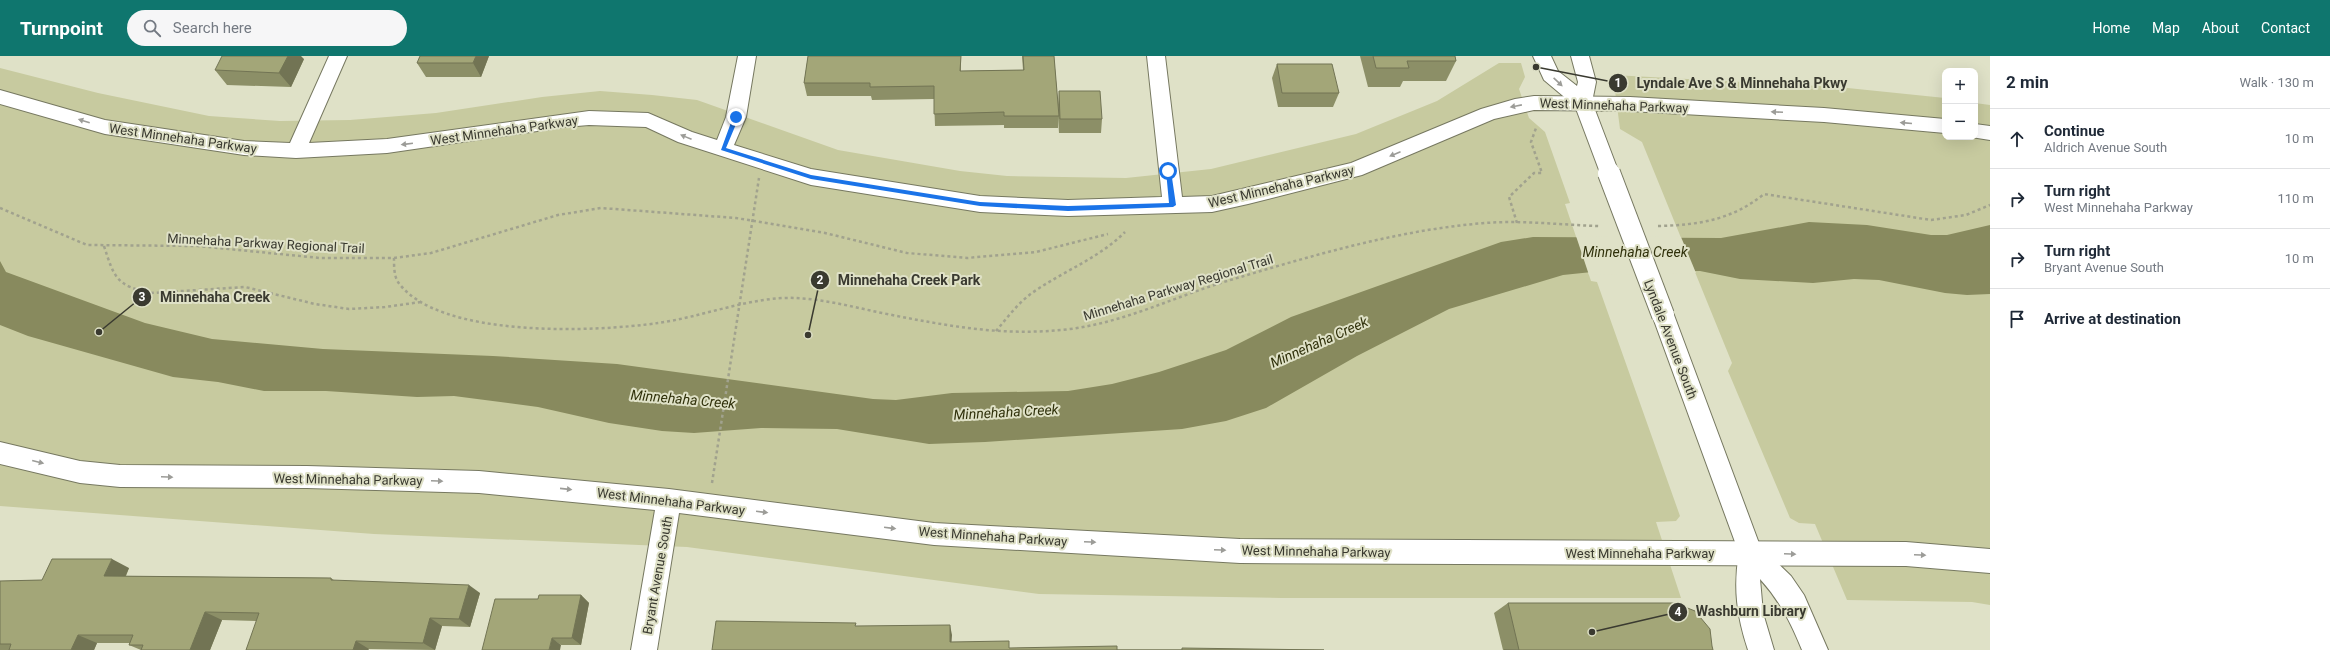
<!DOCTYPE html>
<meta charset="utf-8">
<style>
:root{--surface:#fff;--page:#f6f6f7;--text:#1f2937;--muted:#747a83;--line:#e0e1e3;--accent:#0f766e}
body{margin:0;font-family:Roboto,sans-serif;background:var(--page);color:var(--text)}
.controls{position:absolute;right:12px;top:12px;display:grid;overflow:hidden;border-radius:8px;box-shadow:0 4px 16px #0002}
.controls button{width:36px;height:36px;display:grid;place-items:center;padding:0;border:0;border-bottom:1px solid var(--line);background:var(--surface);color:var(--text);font:20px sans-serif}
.stop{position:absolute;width:12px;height:12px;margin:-9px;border:3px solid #1a73e8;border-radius:50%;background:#fff}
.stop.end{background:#1a73e8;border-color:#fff;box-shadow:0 1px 4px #0008}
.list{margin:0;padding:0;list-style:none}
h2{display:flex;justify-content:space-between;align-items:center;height:52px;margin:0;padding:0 16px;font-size:17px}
h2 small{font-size:13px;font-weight:400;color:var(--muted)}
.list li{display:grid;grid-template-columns:26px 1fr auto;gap:12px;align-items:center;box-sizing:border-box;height:60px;padding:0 16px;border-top:1px solid var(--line)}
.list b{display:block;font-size:15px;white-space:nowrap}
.list p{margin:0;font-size:13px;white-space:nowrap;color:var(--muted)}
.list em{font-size:13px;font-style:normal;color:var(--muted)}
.icon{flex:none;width:22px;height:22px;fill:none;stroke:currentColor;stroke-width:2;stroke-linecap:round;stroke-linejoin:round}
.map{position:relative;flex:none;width:1990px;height:594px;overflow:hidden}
header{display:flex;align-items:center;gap:24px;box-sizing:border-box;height:56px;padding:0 20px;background:var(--accent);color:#fff}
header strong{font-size:19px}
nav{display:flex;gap:22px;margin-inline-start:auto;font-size:14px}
.search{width:280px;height:36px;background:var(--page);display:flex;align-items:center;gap:10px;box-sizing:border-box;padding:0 14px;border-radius:22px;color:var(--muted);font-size:15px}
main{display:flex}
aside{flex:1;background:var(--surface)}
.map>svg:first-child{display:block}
.green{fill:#c7ca9f}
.water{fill:#888a5e}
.pier{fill:#dfe1c7}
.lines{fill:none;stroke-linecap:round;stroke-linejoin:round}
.minor-casing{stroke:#767860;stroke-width:2}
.major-casing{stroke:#767860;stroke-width:2}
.path{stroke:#a1a28e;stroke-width:2.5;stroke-dasharray:3 3;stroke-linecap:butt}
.minor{fill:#fff;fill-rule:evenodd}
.major{fill:#fff;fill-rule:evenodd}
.major-bridge-casing{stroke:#767860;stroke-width:24;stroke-linecap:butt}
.path-bridge{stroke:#a1a28e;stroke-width:2.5;stroke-dasharray:3 3;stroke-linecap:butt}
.major-bridge{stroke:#fff;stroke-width:22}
.wall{fill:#8c8f67}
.shaded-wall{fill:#727454}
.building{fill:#a3a678;stroke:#727454}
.oneway{fill:#9c9c98}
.route{fill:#1a73e8}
.labels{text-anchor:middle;stroke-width:4;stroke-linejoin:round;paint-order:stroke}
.street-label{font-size:13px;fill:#3a3a30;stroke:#dfe1c7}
.water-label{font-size:14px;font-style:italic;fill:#30310b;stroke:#dfe1c7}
.leader{fill:none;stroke:#3a3a30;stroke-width:1.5}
.callout-dot{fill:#3a3a30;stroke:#dfe1c7;stroke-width:1.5}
.mark-label{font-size:12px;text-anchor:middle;font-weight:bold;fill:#fff}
.callout-label{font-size:14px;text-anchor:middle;font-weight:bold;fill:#3a3a30;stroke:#dfe1c7;stroke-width:4;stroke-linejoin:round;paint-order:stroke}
</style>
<header>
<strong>Turnpoint</strong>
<div class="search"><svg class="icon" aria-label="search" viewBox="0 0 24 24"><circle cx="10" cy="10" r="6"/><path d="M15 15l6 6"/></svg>Search here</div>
<nav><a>Home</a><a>Map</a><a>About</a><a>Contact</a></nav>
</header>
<main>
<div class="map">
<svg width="1990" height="594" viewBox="0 0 1990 594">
<rect width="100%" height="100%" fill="#dfe1c7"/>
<path class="green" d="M1499,7H1521L1525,21L1519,33L1529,62L1545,76L1570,147L1565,148L1591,225L1597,226L1680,460L1676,465L1656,466L1681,542H1282L1039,538L687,491L374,478L0,450V12L98,37L209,60L280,65L350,64L436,57L542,41L600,35L652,39L697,44L838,94L960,115L1007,120L1126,122L1211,113L1356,78L1437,45Z
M1613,19L1838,31L1945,42V81H1975V47L1990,49V549L1972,546L1847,544L1815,468L1799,467L1790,462L1728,315L1732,307L1642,86L1620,73Z"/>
<path class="water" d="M1809,166L1867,169L1931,179H1947L1990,169V238L1967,239L1945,237L1879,224L1854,223L1813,227L1740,223L1700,215L1592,216L1563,219L1449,253L1357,300L1266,352L1226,365L1182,373L985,386L929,388L837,373L761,372L694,377L662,375L609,367L538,351L454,340L417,341L326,335H264L218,326L173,321L28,280L0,269V205L6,216L145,267L212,283L323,293L493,300L617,308L873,343L896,344L952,337L1068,335L1112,328L1159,316L1226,294L1291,261L1501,186L1533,181L1721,182Z"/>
<path class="pier" d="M1576,180L1681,181L1696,217L1589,219Z"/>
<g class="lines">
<g class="minor-casing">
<path id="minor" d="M329,0H347L309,87L387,83L589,55L648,57L692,76L717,84L726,61L738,0H756L746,61L734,89L811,113L980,140L1068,144L1162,141L1147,0H1165L1182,141L1212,140L1351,107L1481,53L1515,43L1534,40L1630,41L1824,52L1945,63V77L1824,66L1630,55L1534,54L1494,63L1362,119L1248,148L1212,156L1068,160L980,156L811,129L678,86L646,71L589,69L565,71L387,97L296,102L244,99L105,78L0,48V34L105,64L244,85L290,87Z
M1975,68L1990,70V84L1971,81H1975Z
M0,386L80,405L120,409L307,410L479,415L669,433L934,467L1240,483L1906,486L1990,493V517L1906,510L1240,507L934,489L679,457L657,594H631L655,454L479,437L307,432L120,431L80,427L0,408Z"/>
</g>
<g class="major-casing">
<path id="major" d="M1533,0H1551L1558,15L1577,30L1578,26L1571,0H1589L1596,26L1592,46L1619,117L1616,122L1609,125L1602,122L1575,50L1544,24Z
M1663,250L1671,253L1674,259L1760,490L1791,520L1804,539L1828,594H1802C1791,567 1780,545 1760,523L1763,557L1774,594H1748C1737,561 1733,532 1739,497L1652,259L1655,253Z"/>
</g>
<path class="path" d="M0,152L87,189L198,190L320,202H394C394,210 394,220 398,226C438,283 597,276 658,267C702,261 753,240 795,242C824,243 853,251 882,257C947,270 1004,281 1070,273C1125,266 1174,241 1227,225C1311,200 1397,174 1485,167C1523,164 1561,169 1599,170
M1517,167L1509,141L1534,117H1542L1531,86L1536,72
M1658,170C1698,169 1732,164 1764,138L1931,164L1966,159L1990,149
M104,190C114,221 116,230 151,237L245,231L315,248L349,253L385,251L421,246
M394,202L431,197L558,159L601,152L736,162L825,177L907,197L967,202L1036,196L1108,178
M996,275C1007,262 1018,247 1032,237C1063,215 1098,203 1125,176"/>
<use href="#minor" class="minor"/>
<use href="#major" class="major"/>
<g class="major-bridge-casing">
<path id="major-bridge" d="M1609,117L1663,259"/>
</g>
<path class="path-bridge" d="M712,427L759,122"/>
<use href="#major-bridge" class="major-bridge"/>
</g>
<path class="wall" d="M489,0L481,21H426L417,7Z
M808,0H961V15L1023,14L1022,0H1054L1058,49L1059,35L1102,63L1101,77H1059L1058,61V72H1004V69L935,70L934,43L872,44L871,40H807L804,27Z
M1360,0H1455L1456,5L1446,25H1403L1400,31H1368Z
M304,3L291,31L227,29L215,14Z
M1277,8L1339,37L1333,51H1278L1272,22Z
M129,512L126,520L331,522L335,525L480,537L470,571L442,570L435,594L369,593L368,594H246L257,565L222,564L210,594H141L129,589L130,587H97L94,594H0V525L42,524Z
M581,539L589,547L581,589H561L495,543H538Z
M1508,547L1712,590L1503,594L1494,557Z"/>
<path class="shaded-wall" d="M287,0H301L304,3L291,31L279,17Z
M476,0H489L481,21L473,7Z
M112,503L129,512L122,528L104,520Z
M469,529L480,537L470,571L459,563Z
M581,539L589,547L581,589L572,582Z
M205,556L222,564L210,594H190Z
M430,562L442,570L435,594L423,587Z
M950,569L952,579L951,594L950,586Z
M78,579L97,587L94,594H71Z
M552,582L561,589L560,594H549Z
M356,585L369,593L368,594H353Z"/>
<path class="building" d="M222,0H288L279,17L215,14Z
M420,0H476L473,7H417Z
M808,0H961L960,15L1024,14L1023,0H1054L1059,60H1004V56L934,58V30L870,31V27H804Z
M1373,0H1455L1456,5H1407L1409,12H1376Z
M1277,8H1332L1339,37H1282Z
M1059,35H1100L1102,63H1060Z
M52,503H112L104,520L331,522V524L469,529L459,563L430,562L423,587L356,585L353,594H246L259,557L205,556L190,594H141L143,589H129L133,579H78L71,594H9L11,588H0V525L42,524Z
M539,539H581L572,582H552L549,594H482L495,543H538Z
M1508,547H1675L1695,555L1710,573L1712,590L1713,594H1504H1519Z
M716,565L856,567L855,570L950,569V586L1009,585V592L1117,590V594H1182V592L1324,594H712Z"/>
<defs><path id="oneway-solid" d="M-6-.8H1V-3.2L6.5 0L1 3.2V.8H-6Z"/></defs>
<g class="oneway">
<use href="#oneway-solid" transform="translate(1558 26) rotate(43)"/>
<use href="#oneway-solid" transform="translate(1516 50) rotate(169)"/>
<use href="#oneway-solid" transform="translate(1777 56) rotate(-177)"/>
<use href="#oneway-solid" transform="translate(84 65) rotate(-163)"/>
<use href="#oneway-solid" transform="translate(1906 67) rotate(-175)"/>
<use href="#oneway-solid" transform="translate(686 81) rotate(-158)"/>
<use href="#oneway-solid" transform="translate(407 88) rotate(173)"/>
<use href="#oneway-solid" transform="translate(1395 98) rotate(157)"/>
<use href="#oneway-solid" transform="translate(38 406) rotate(14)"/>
<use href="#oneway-solid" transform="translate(167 421) rotate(2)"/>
<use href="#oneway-solid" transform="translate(437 425) rotate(2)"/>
<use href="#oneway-solid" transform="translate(566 433) rotate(6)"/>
<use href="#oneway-solid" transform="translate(762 456) rotate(7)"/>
<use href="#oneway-solid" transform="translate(890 472) rotate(7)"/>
<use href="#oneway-solid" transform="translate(1090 486) rotate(3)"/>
<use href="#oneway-solid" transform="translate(1220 494) rotate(3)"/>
<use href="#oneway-solid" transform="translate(1790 498) rotate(2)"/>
<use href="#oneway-solid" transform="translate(1920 499) rotate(3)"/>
</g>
<path class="route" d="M736,59L739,61L726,92L811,119L980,146L1068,150L1169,147L1166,115L1168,113L1171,115L1176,149L1173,151L1068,155L980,150L811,123L721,94L733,61Z"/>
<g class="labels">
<g class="street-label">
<text transform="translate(1614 49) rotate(2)" y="5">West Minnehaha Parkway</text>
<text transform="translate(504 74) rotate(-8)" y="5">West Minnehaha Parkway</text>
<text transform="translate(183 82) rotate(8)" y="5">West Minnehaha Parkway</text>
<text transform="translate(1281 130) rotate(-13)" y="5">West Minnehaha Parkway</text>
<text transform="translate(266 187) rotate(3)" y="5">Minnehaha Parkway Regional Trail</text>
<text transform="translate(1178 231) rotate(-17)" y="5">Minnehaha Parkway Regional Trail</text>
<text transform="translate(1671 283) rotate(69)" y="5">Lyndale Avenue South</text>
<text transform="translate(348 423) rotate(1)" y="5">West Minnehaha Parkway</text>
<text transform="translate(671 445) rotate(7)" y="5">West Minnehaha Parkway</text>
<text transform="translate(993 480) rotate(4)" y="5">West Minnehaha Parkway</text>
<text transform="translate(1316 495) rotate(1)" y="5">West Minnehaha Parkway</text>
<text x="1640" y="502">West Minnehaha Parkway</text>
<text transform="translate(657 519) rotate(-80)" y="5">Bryant Avenue South</text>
</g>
<g class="water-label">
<text x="1635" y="201">Minnehaha Creek</text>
<text transform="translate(1319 286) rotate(-24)" y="5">Minnehaha Creek</text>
<text transform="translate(683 343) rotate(5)" y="5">Minnehaha Creek</text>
<text transform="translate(1006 356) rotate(-3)" y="5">Minnehaha Creek</text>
</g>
</g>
<path class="leader" d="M1536 11L1618 27M808 279L820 224M99 276L142 241M1592 576L1678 556"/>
<g class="callout-dot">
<circle cx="1536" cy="11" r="4"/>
<circle cx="808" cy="279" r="4"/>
<circle cx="99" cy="276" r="4"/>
<circle cx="1592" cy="576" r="4"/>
<circle cx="1618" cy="27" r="10"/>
<circle cx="820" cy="224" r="10"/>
<circle cx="142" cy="241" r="10"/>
<circle cx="1678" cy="556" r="10"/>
</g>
<g class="mark-label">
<text x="1618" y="31">1</text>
<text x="820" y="228">2</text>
<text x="142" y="245">3</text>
<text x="1678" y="560">4</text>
</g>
<g class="callout-label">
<text x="1742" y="32">Lyndale Ave S &amp; Minnehaha Pkwy</text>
<text x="909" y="229">Minnehaha Creek Park</text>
<text x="215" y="246">Minnehaha Creek</text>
<text x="1751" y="560">Washburn Library</text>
</g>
</svg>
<div class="controls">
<button>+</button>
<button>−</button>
</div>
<div class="stop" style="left:1168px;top:115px"></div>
<div class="stop end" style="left:736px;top:61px"></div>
</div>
<aside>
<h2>2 min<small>Walk · 130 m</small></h2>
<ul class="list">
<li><svg class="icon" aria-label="ahead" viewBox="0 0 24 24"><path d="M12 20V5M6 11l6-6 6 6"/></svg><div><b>Continue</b><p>Aldrich Avenue South</p></div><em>10 m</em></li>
<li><svg class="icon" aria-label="right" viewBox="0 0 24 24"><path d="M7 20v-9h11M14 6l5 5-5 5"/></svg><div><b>Turn right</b><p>West Minnehaha Parkway</p></div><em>110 m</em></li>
<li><svg class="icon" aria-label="right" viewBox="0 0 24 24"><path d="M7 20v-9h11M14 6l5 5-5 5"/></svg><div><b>Turn right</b><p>Bryant Avenue South</p></div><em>10 m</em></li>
<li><svg class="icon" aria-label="arrive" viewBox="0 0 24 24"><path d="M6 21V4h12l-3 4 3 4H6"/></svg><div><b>Arrive at destination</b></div></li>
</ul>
</aside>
</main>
